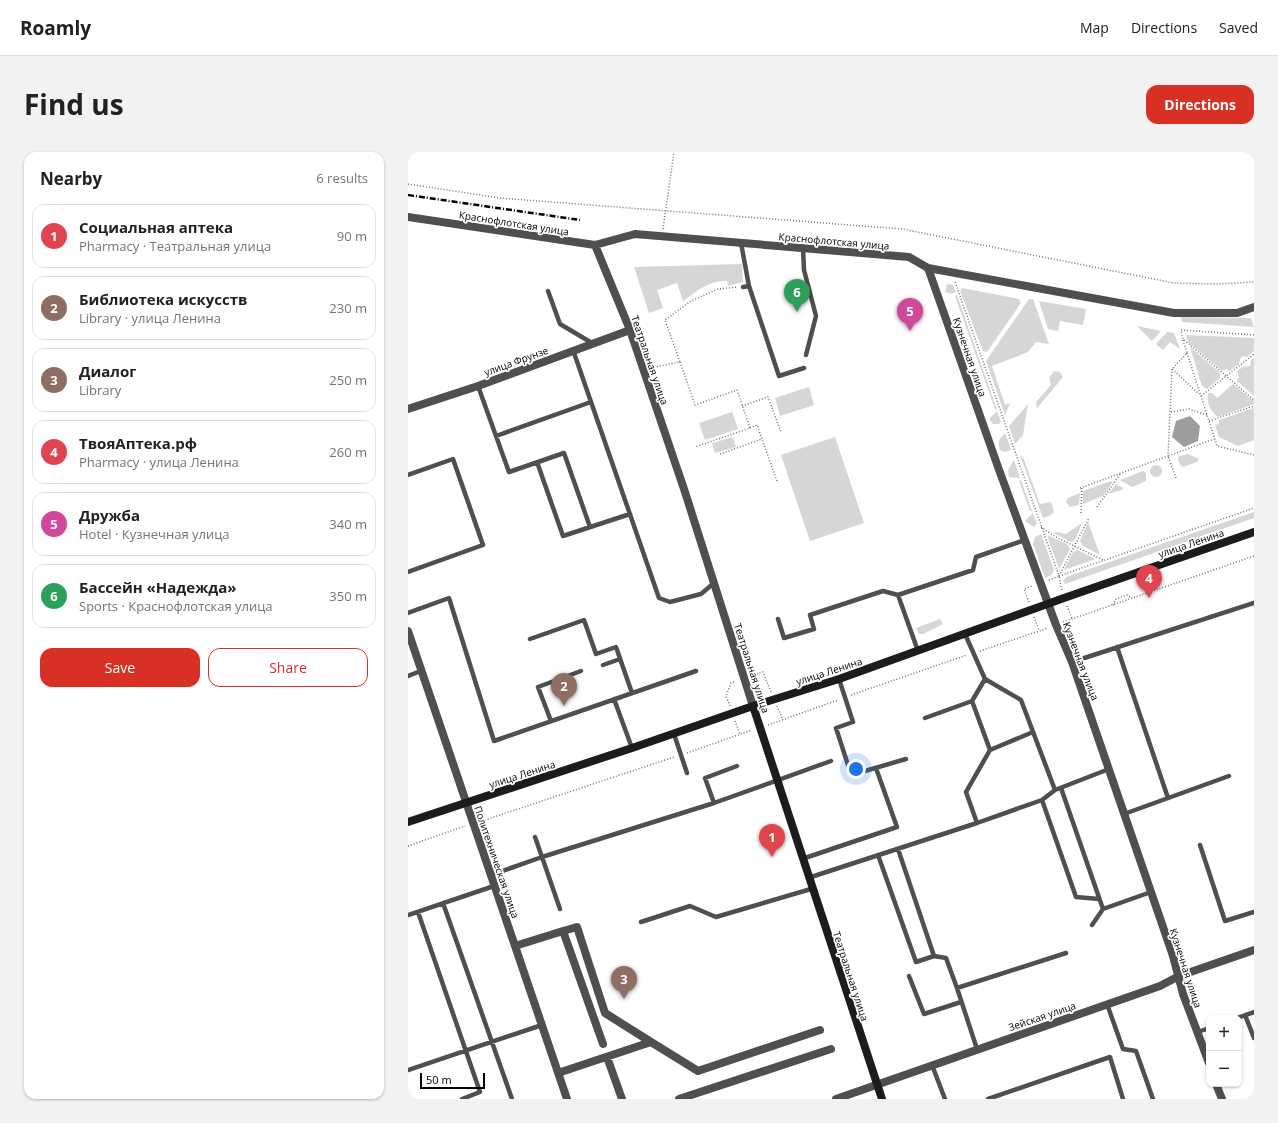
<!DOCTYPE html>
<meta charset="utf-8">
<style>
:root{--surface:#fff;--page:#f2f2f2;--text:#202124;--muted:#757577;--line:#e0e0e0;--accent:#d93025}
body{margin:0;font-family:"Open Sans",sans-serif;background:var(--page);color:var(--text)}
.controls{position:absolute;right:12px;bottom:12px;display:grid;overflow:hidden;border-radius:8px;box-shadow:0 1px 3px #0004}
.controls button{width:36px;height:36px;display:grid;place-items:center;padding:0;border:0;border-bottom:1px solid var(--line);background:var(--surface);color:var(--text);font:20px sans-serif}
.scale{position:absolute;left:12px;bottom:10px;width:65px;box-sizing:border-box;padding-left:4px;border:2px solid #000;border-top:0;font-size:11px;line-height:14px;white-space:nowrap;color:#000;-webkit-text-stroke:3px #fff;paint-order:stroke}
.you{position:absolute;left:448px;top:617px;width:14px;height:14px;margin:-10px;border:3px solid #fff;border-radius:50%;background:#1a73e8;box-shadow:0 0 0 6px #1a73e833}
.badge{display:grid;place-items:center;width:26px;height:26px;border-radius:50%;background:var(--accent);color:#fff;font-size:13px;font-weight:700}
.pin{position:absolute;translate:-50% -33px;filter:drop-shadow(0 1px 2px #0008)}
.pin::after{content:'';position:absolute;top:21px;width:14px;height:12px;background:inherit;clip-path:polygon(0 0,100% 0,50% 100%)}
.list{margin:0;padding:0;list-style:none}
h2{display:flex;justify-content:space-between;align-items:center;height:52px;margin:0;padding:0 16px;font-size:17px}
h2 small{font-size:13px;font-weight:400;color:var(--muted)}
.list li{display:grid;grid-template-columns:26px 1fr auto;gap:12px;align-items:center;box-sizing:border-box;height:64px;margin:0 8px 8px;padding:0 8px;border:1px solid var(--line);border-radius:12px}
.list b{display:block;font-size:15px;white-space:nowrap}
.list p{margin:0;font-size:13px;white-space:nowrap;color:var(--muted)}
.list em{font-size:13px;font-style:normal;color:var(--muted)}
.actions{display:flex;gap:8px;padding:12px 16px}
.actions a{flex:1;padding:9px 0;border:1px solid var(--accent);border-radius:12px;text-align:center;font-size:14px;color:var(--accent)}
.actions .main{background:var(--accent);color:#fff}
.map{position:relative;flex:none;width:846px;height:947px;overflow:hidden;border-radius:12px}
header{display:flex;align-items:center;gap:24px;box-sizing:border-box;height:56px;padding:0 20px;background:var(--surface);border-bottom:1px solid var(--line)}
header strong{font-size:19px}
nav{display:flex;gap:22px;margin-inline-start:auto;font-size:14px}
.intro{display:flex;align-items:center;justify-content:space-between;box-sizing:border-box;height:96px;padding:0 24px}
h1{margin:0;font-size:28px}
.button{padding:10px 18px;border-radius:12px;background:var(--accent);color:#fff;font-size:14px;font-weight:700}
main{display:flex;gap:24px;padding:0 24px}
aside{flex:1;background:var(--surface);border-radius:12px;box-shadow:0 1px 3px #0004}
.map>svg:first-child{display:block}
.green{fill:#d6d6d6}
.water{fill:#9d9d9d}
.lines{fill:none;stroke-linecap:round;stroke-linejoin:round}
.path{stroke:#717171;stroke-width:1.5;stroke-dasharray:1 2;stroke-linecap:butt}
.service{stroke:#4f4f4f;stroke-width:4.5}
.minor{stroke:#4f4f4f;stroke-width:8}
.tertiary{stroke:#4f4f4f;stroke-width:8}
.secondary{stroke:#1c1c1c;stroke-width:8}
.rail{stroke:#000;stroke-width:2.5;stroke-dasharray:6 2 1 2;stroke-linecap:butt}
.labels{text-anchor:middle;stroke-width:3.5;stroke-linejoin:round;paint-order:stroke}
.street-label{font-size:10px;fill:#000;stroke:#fff}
</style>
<header>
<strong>Roamly</strong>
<nav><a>Map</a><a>Directions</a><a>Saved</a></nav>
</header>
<div class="intro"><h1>Find us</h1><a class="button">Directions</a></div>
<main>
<aside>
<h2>Nearby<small>6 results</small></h2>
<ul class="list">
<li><span class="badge" style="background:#e0444e">1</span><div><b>Социальная аптека</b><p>Pharmacy · Театральная улица</p></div><em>90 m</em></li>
<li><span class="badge" style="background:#8d6e63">2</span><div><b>Библиотека искусств</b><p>Library · улица Ленина</p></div><em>230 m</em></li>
<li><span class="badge" style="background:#8d6e63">3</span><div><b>Диалог</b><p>Library</p></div><em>250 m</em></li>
<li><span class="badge" style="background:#e0444e">4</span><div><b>ТвояАптека.рф</b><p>Pharmacy · улица Ленина</p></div><em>260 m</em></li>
<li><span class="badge" style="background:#d1479c">5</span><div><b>Дружба</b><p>Hotel · Кузнечная улица</p></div><em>340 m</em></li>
<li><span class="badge" style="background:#2e9e5b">6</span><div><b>Бассейн «Надежда»</b><p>Sports · Краснофлотская улица</p></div><em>350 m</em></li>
</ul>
<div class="actions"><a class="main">Save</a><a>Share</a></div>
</aside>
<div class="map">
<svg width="846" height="947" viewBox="0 0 846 947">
<rect width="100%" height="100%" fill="#fff"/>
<path class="green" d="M334,112L335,130L320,134L319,129C301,128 288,140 275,149L269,131L249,138L255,156L241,161L226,115Z
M539,132L545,133L548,140L544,142L537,140Z
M554,136L611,147L613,151L579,200L575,199L552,139Z
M549,143L589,258L587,257L547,144Z
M621,147H625L641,192L628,190L620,200L584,214L597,253L602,251L597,263L578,209Z
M631,149L678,157L675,173L652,169L650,179L640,177Z
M773,165L843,166L846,175L774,170Z
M729,174L753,179L744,189Z
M759,180L766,181L772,197L762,190L755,198L748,192Z
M778,183L846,186V199L839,205L835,204L832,207L831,212L821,219L818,217L814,219L780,190Z
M782,195L812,221V226L799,237L794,234Z
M846,206V244L829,229L831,225L829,219L835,215L842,214L843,208Z
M646,219L652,220L655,225L629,256L628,250L643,233L641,226Z
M825,232L846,249V252L810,265C802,260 798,249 800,241H804L809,246Z
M401,235L406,253L372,264L367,246Z
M620,252L615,283L607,292L601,274Z
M846,256V288L830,294L811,285L807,273L811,272V268Z
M589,259L593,270L591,272H585L581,267Z
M324,260L330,277L297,288L291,271Z
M597,281L603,298L597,300L592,298C589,290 591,287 597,281Z
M325,285L328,295L307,301L304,291Z
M427,285L456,371L402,389L373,303Z
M780,302L791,307L789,310L775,315L772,313L770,307L771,304Z
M612,303L615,305L632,352L643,350L646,360L643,363L635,366Z
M606,308L612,326H611L601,325L600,318Z
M742 319a6 6 0 1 1 12 0a6 6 0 1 1-12 0Z
M735,319L738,321V329L724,335L712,328Z
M613,328L624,359H622L611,329Z
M703,329L705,330L695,344L675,352V339Z
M708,332L715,336L714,338L700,342Z
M672,341L671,353L662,355L658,350L660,346Z
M846,360V366L657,432L655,429L658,425Z
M625,361L629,372L626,375L617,369Z
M680,370L692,403L675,394L672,389Z
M674,371L667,388L663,390L645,381L650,380L658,382Z
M633,382L646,418L644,423L637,426L625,392L627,385Z
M639,383L659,392L662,397L651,417Z
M670,398L687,407L656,418L665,400Z
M532,467L535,472L515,482H511L508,476Z"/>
<path class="water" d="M782,264L792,274L790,289L776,295L764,285L768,269Z"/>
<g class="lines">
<path class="path" d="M0,32L92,46L494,77L766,131L810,132L846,130
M255,77L266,0
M547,130L651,424
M846,183L773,178L775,187L846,248
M775,188L779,201L764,217L791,242
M779,201L809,294L846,303
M272,210L287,253L329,238L342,276L287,295
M243,216L272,210L257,168L283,149L310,137L330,135
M793,244L846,202
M334,254L360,245L373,280
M763,260L781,257L799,263
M801,269L846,254
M342,276L349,273L369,329
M312,302L354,287
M768,326L760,304L806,287
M672,336L760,304L764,217
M689,355L713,321
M673,361L674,335
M633,375L648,385L695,408
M651,424L846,356
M651,424L681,366
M641,428L651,424L654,439
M621,450L616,437L624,434
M705,453L708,447L719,443L724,446
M659,454L664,467
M626,465L631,478
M655,470L846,404
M572,499L640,476
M343,524L355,520L363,540
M443,543L559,503
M322,554L318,544L323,531L328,529
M369,554L375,568
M327,569L332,582
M360,573L430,548
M279,601L344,578
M74,669L266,605
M0,694L57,674"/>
<path class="service" d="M333,91L341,134L335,135
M395,96L396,118L408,164L398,203
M341,134L371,224L396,216
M140,139L152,172L184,191
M165,198L251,446L262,450L293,442L306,431
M70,234L88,284L183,250
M88,284L101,320L156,301L182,375
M129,310L155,384L222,362
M0,323L45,307L75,393L0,420
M490,443L510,499
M0,461L41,446L86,589L288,519
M370,467L376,486L406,477L402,463L475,439L490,443L565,418L568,405L617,388
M557,482L577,527L613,548L647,638L701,617
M122,487L176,468L188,502L208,495L224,541
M709,495L760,646
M664,510L846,451
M195,513L212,507
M0,524L13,519
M431,527L445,570L428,576L441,616L450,621L498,607
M206,547L224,596
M564,549L582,598L625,580
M517,566L564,549L577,527
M143,569L130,535L173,519
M266,582L279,621
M653,636L695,757
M634,648L668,745L691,747
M306,651L297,626L329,614
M716,662L821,624
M569,671L634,648L647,638
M127,685L134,705L306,651L423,609
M792,693L817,769L846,760
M490,697L526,804L538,806L549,836
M470,703L508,810L526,804
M394,707L489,675L469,619
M83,723L134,705L152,757
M400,726L569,671L558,640L582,598
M35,751L104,947
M10,760L72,940L54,947
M0,763L86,734
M233,770L282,754L308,765L403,737
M684,773L695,757L743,740
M501,824L516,862L553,850
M699,852L715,897L728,899L745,947
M837,863L846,886
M829,866L846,860
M790,880L801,876
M569,897L549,836L658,801
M524,913L537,947
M0,918L134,873
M580,947L702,905L715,947"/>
<path class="minor" d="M0,65L187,93L227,82L501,105L520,116L766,161H829L846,155
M187,93L222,178L277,340L345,554
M520,116L590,315L648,473L664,510L765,804
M0,257L70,234L222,178
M0,479L159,947
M155,779L169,775L197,861L243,890
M107,794L155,779L195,892
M199,905L214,947
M150,921L243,890L290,919L412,878
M271,947L423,897"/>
<path class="tertiary" d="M765,804L775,842L801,911
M808,932L814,947
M428,947L752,834L771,824L846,798"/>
<path class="secondary" d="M345,554L474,947
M0,670L224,596L345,554L431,527L656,446L846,380"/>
<path class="rail" d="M0,43L172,68"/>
</g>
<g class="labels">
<g class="street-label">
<text transform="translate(106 71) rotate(9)" y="4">Краснофлотская улица</text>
<text transform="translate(426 89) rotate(5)" y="4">Краснофлотская улица</text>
<text transform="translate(562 205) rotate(71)" y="4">Кузнечная улица</text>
<text transform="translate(242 208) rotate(71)" y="4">Театральная улица</text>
<text transform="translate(108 209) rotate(-20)" y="4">улица Фрунзе</text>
<text transform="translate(783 391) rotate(-19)" y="4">улица Ленина</text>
<text transform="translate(673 509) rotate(69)" y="4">Кузнечная улица</text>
<text transform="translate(344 516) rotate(72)" y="4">Театральная улица</text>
<text transform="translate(421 519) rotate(-18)" y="4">улица Ленина</text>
<text transform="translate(114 622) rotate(-18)" y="4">улица Ленина</text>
<text transform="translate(89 710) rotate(71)" y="4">Политехническая улица</text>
<text transform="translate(778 816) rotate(72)" y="4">Кузнечная улица</text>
<text transform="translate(443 824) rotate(72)" y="4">Театральная улица</text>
<text transform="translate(634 864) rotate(-19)" y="4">Зейская улица</text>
</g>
</g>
</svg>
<div class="controls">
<button>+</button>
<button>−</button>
</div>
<div class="scale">50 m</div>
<div class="you"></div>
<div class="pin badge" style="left:364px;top:705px;background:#e0444e">1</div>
<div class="pin badge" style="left:156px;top:554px;background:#8d6e63">2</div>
<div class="pin badge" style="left:216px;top:847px;background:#8d6e63">3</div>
<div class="pin badge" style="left:741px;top:446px;background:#e0444e">4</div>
<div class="pin badge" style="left:502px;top:179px;background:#d1479c">5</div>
<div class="pin badge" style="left:389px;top:160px;background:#2e9e5b">6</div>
</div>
</main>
